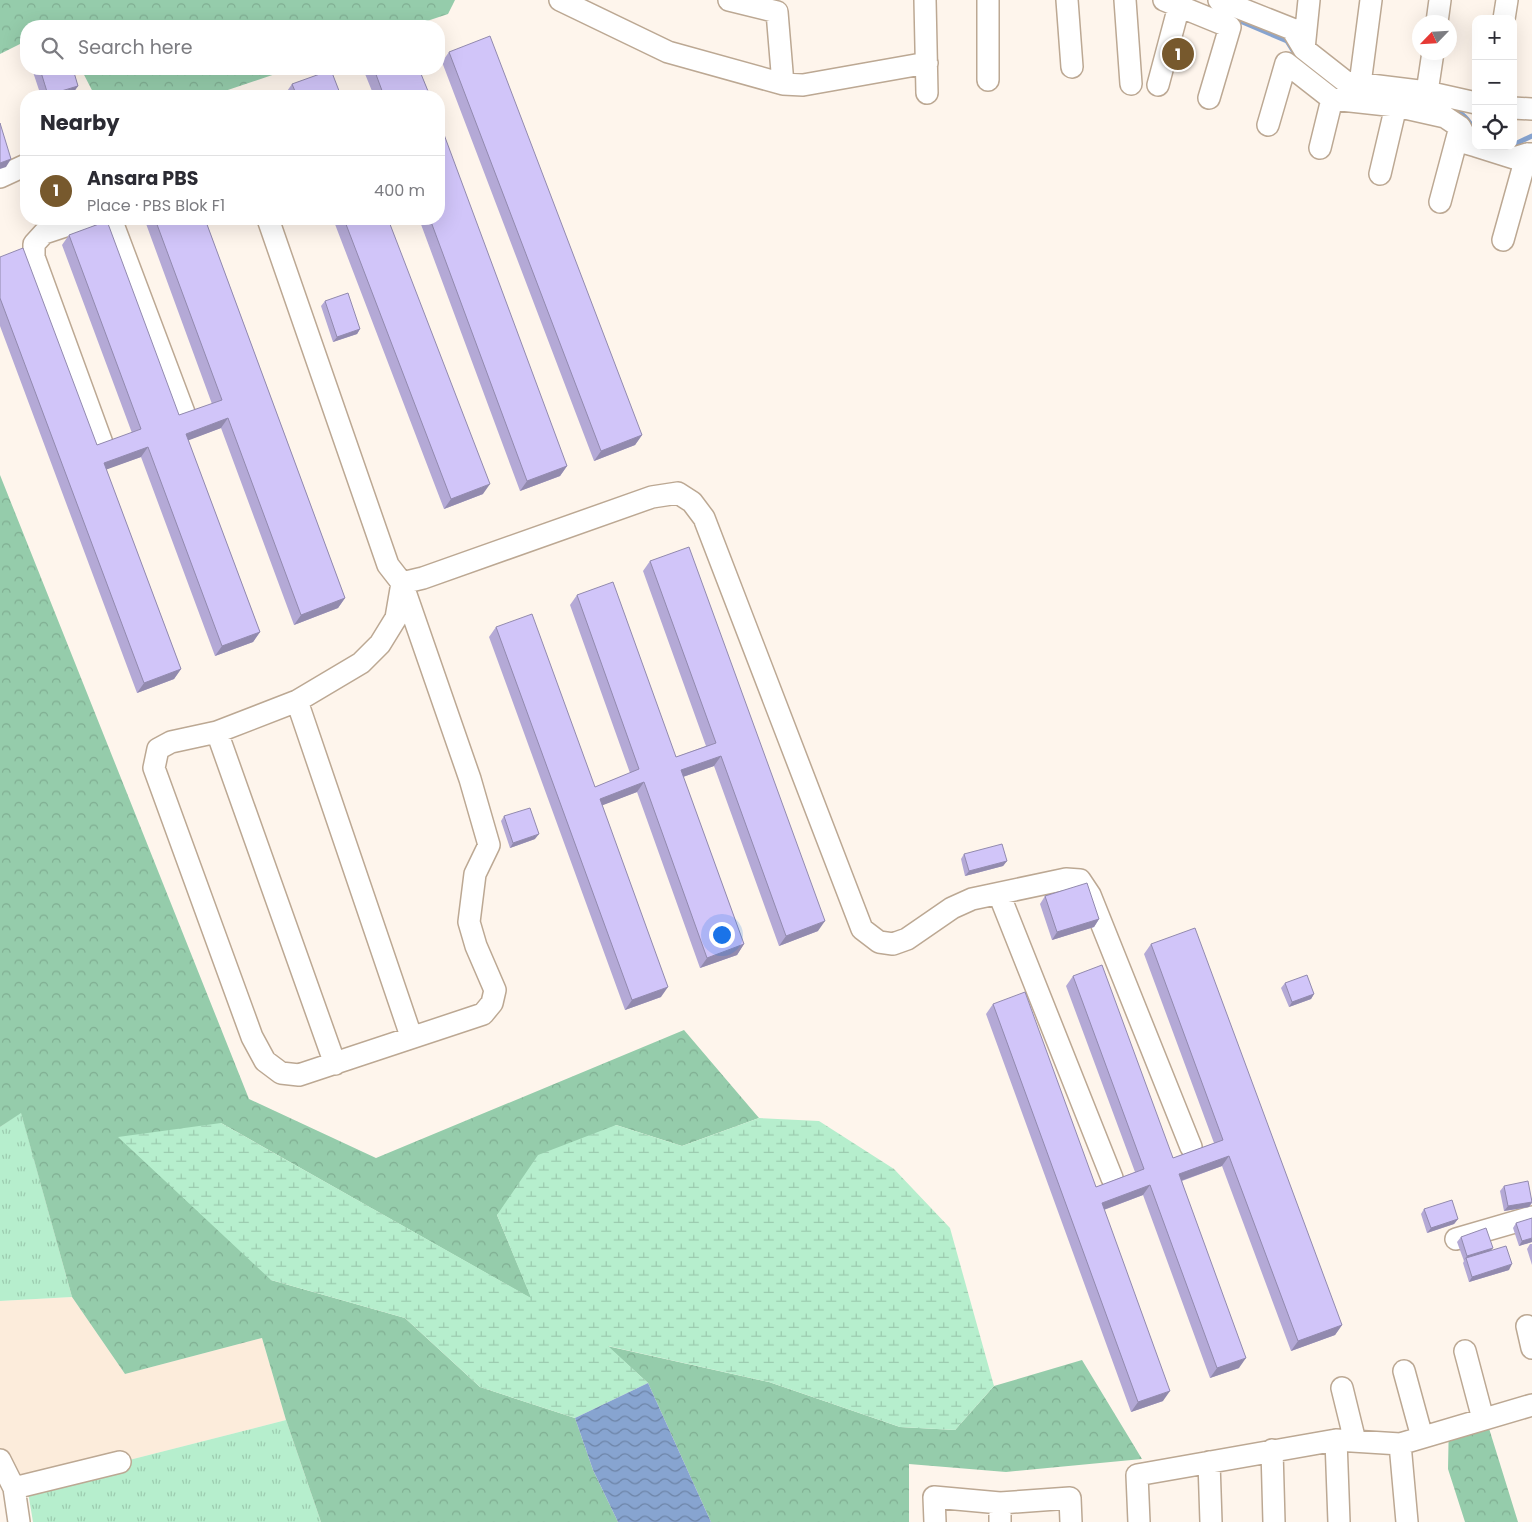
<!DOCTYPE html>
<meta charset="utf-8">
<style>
:root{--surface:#fff;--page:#f2f2f3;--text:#2b2b33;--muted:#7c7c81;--line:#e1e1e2;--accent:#77592d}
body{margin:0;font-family:Poppins,sans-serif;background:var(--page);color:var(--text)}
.controls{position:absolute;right:15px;top:15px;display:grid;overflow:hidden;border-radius:10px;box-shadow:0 5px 20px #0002}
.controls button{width:45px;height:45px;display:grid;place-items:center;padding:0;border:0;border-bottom:1px solid var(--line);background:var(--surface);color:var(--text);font:25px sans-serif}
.compass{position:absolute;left:1412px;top:15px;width:45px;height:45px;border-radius:50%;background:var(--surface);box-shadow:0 5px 20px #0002;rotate:245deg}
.you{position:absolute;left:721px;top:934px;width:18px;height:18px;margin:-12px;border:4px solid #fff;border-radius:50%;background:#1a73e8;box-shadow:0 0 0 8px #1a73e833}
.badge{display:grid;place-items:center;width:32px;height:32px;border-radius:50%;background:var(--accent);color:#fff;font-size:16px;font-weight:700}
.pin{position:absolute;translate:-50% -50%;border:2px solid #fff;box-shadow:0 1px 5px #0006}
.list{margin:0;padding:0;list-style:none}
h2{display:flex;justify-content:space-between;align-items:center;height:65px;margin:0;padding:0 20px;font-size:21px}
h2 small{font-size:16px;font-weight:400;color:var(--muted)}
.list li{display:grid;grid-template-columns:32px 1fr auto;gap:15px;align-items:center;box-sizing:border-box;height:70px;padding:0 20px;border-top:1px solid var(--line)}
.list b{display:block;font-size:19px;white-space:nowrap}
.list p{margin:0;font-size:16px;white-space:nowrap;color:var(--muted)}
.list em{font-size:16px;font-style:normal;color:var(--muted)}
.icon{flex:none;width:28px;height:28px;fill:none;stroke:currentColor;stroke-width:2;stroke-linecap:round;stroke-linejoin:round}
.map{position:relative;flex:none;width:1532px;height:1522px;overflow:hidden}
.search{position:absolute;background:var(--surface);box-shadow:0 5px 20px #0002;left:20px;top:20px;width:425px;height:55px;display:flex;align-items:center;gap:12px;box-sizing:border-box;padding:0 18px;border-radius:20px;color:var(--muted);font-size:19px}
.panel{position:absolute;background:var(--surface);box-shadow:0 5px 20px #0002;left:20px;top:90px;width:425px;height:135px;border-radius:20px}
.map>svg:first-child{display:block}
.built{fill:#fcecdb}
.grass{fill:url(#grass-tufts)}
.forest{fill:url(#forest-crowns)}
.wetland{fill:url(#wetland-marsh)}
.water{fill:url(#water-waves)}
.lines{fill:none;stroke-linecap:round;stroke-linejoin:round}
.stream{stroke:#87a4d0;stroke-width:5}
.minor-casing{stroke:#bca893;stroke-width:24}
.minor{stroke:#fff;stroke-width:21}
.wall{fill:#b4a9d6}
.shaded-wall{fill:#928aae}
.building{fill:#d1c5f9;stroke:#928aae}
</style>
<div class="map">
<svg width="1532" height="1522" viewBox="0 0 1532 1522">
<defs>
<pattern id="grass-tufts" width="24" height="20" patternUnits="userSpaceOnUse" patternTransform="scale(1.25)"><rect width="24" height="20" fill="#b6eecd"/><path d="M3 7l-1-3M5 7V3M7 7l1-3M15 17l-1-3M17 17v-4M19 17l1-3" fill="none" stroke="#9ccbaf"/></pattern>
<pattern id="forest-crowns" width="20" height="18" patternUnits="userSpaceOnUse" patternTransform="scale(1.25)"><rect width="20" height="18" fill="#95ccab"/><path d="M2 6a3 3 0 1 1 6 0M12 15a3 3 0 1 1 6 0" fill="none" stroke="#80ae92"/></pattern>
<pattern id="wetland-marsh" width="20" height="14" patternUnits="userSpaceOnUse" patternTransform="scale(1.25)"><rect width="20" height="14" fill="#b6eecd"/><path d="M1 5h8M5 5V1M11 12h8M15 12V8" fill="none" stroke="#9ccbaf"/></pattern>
<pattern id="water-waves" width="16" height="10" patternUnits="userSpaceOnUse" patternTransform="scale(1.25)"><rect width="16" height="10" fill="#87a4d0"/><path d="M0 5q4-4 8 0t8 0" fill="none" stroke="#6d84a7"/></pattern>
</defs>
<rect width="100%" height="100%" fill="#fef5ec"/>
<path class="built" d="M72,1297L125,1374L262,1338L286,1420L27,1486L0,1455V1301Z"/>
<path class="grass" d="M21,1112L72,1297L0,1301V1127Z
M286,1420L321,1522H33L27,1486Z"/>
<path class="forest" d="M0,0H455L448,14L412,26H26V41L0,54Z
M81,69H290L210,96H95Z
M0,475L249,1099L376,1158L684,1030L759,1118L682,1146L616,1125L497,1215L532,1299L221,1123L271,1280L405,1318L480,1387L575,1418L593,1470L618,1522H321L286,1420L262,1338L125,1374L72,1297L21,1113L0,1127Z
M607,1346L769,1382L900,1427L955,1430L994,1386L1082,1360L1142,1459L1006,1472L909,1464V1522H711L648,1383Z
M1483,1409L1518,1522H1465L1448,1469L1449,1419Z"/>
<path class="wetland" d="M759,1118L819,1121L894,1169L950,1228L994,1386L955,1430L900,1427L769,1382L608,1346L648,1383L575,1418L480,1387L405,1318L271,1280L118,1137L221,1123L531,1298L497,1215L538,1155L616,1125L682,1146Z"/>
<path class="water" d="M648,1383L711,1522H618L593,1470L575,1418Z"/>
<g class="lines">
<path class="stream" d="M1233,18L1287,41L1297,57L1339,91H1342
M1446,108C1462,111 1470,119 1475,134
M1513,145L1532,136"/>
<g class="minor-casing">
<path id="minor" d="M560,0L668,52L783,84L803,85L927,63
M729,0L777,12L783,84
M925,0L927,93
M988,0V80
M1067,0L1072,67
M1125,0L1131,84
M1164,0L1230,27L1209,98
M1219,0L1292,29L1304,49L1346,82L1427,92L1476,103
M1504,19L1507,0
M1437,22L1440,0
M1304,49L1309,0
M1360,84L1371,0
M1158,85L1179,6
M1427,92L1433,52
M1513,108L1532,109
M1268,125L1286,63L1332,99L1396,106L1445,117L1460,127L1469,144L1476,146
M1476,146L1514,158L1527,154H1532
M1320,148L1332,99
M1380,174L1396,106
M0,177L26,165
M1440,202L1460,127
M86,219L44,233L34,244V257L102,443
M111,219L186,418
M268,219L388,565L402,583L470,779L489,845L475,874L469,922L476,946L495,990L492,1003L483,1014L299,1075L281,1073L265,1061L252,1037L154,768L158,749L171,742L217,732L297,701L361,663L380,644L396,618L402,583
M1503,240L1527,154
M402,583L423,578L652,497L678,493L692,502L704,518L862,929L879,942L893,944L907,939L952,908L972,899L1066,879L1080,880L1090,895L1191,1147
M297,701L411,1036
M217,732L335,1064
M999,894L1112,1178
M1456,1239L1532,1217
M1527,1326L1532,1348
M1465,1351L1483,1419
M1404,1371L1422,1437
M1342,1388L1355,1441
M1336,1440L1339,1522
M1400,1444L1407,1522
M1272,1450L1274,1522
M0,1460L14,1488L19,1522
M1209,1462L1211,1522
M14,1488L120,1462
M1000,1503V1522
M935,1522L934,1497L1000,1503L1070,1498L1071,1522
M1139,1522L1137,1475L1336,1440L1400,1444L1532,1405"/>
</g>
<use href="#minor" class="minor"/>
</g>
<path class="wall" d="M26,38V52L23,42Z
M1171,42L1188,60L1186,62L1166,57L1169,44Z
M449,52L642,435L635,445L594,461L442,62Z
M32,69H73L78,86L73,93L64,96H41Z
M363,69H419L430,96H374Z
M292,84L341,96H286L285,94Z
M146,219H205L345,598L338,608L294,625L221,428L188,440L260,632L253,642L215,656L141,457L106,469L181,669L174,679L137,693L0,326V257L97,445L132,433L62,245L69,235L179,415L212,404L145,221Z
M333,219H388L483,494L444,509Z
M419,219H439L567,466L560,476L520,491Z
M325,301L360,329L357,334L333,342L321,306Z
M650,561L818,931L779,946L714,766L683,777L744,944L737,955L700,968L637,792L602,805L661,997L625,1010L489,637L496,627L595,787L630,773L570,605L577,595L676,757L706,746L643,571Z
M504,816L535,839L510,848L501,821Z
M964,854L1007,861L1003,866L965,876L961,859Z
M1045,896L1099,919L1094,927L1052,940L1040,904Z
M1151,944L1342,1325L1335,1335L1291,1351L1222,1166L1182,1181L1239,1368L1210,1378L1143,1195L1104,1210L1163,1401L1131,1412L986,1014L993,1004L1096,1187L1135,1172L1066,986L1073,976L1173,1158L1214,1143L1144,954Z
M1285,983L1314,994L1311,999L1289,1007L1281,988Z
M1504,1186L1532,1199V1203L1529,1207L1504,1211L1500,1191Z
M1424,1209L1458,1219L1454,1224L1427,1233L1421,1214Z
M1516,1223L1532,1242L1519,1246L1513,1228Z
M1461,1237L1491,1251L1509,1270L1469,1282L1463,1263L1464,1261L1457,1242Z
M1530,1244H1532V1265L1527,1249Z"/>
<path class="shaded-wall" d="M1167,54L1188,60L1186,62L1166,57Z
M78,86L73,93L64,96H48Z
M11,159L6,167L0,169V163Z
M360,329L357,334L333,342L337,337Z
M228,418L221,428L179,444L186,434Z
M642,435L635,445L594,461L601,451Z
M148,447L141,457L97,473L104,463Z
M567,466L560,476L520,491L527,481Z
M490,484L483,494L444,509L451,499Z
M345,598L338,608L294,625L301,615Z
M260,632L253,642L215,656L222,646Z
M181,669L174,679L137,693L144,683Z
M721,756L714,766L674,780L681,770Z
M644,782L637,792L593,809L600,799Z
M539,834L535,839L510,848L513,843Z
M1007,861L1003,866L965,876L969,871Z
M1099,919L1094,927L1052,940L1057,932Z
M825,921L818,931L779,946L786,936Z
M744,944L737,955L700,968L707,958Z
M668,987L661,997L625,1010L632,1000Z
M1314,994L1311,999L1289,1007L1292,1002Z
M1229,1156L1222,1166L1172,1184L1179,1174Z
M1150,1185L1143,1195L1095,1213L1102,1203Z
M1532,1202L1529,1207L1504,1211L1508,1206Z
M1458,1219L1454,1224L1427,1233L1431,1228Z
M1532,1238V1242L1519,1246L1522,1241Z
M1493,1248L1489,1253L1466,1258L1463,1261L1467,1256Z
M1512,1264L1509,1270L1469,1282L1472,1277Z
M1342,1325L1335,1335L1291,1351L1298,1341Z
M1246,1358L1239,1368L1210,1378L1217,1368Z
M1170,1391L1163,1401L1131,1412L1138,1402Z"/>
<path class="building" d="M490,36L642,435L601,451L449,52Z
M1171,42L1191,48L1188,60L1167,54Z
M40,69H73L78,86L48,95Z
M374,69H419L430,96H384Z
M331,70L341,96H297L292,84Z
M439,121L567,466L527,481L430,219H439Z
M0,123L11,159L0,163Z
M155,219H205L345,598L301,615L228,418L186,434L260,632L222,646L148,447L104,463L181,669L144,683L0,298V257L23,248L97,445L141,429L69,235L107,221L179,415L222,400Z
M344,219H388L490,484L451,499Z
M348,293L360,329L337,337L325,301Z
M689,547L825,921L786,936L721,756L681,770L744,944L707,958L644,782L600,799L668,987L632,1000L496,627L532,614L595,787L639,769L577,595L613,582L676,757L716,743L650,561Z
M530,808L539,834L513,843L504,816Z
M1002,844L1007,861L969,871L964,854Z
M1087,883L1099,919L1057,932L1045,896Z
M1195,928L1342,1325L1298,1341L1229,1156L1179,1174L1246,1358L1217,1368L1150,1185L1102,1203L1170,1391L1138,1402L993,1004L1025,992L1096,1187L1144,1169L1073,976L1102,965L1173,1158L1223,1140L1151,944Z
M1307,975L1314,994L1292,1002L1285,983Z
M1528,1181L1532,1202L1508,1206L1504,1186Z
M1452,1200L1458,1219L1431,1228L1424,1209Z
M1532,1218V1238L1522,1241L1516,1223Z
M1486,1228L1493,1248L1467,1256L1461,1237Z
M1506,1246L1512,1264L1472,1277L1466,1258Z"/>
</svg>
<div class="controls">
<button>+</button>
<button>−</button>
<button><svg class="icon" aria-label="locate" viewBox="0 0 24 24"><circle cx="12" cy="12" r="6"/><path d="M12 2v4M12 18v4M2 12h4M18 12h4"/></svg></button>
</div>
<svg class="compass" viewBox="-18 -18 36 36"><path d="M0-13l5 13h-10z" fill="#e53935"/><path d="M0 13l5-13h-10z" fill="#7c7c81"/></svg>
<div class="you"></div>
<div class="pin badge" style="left:1178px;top:54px">1</div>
<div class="search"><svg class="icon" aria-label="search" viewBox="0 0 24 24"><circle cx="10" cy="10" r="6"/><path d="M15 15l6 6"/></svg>Search here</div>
<section class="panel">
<h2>Nearby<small></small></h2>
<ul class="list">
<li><span class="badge">1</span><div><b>Ansara PBS</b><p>Place · PBS Blok F1</p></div><em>400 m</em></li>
</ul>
</section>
</div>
